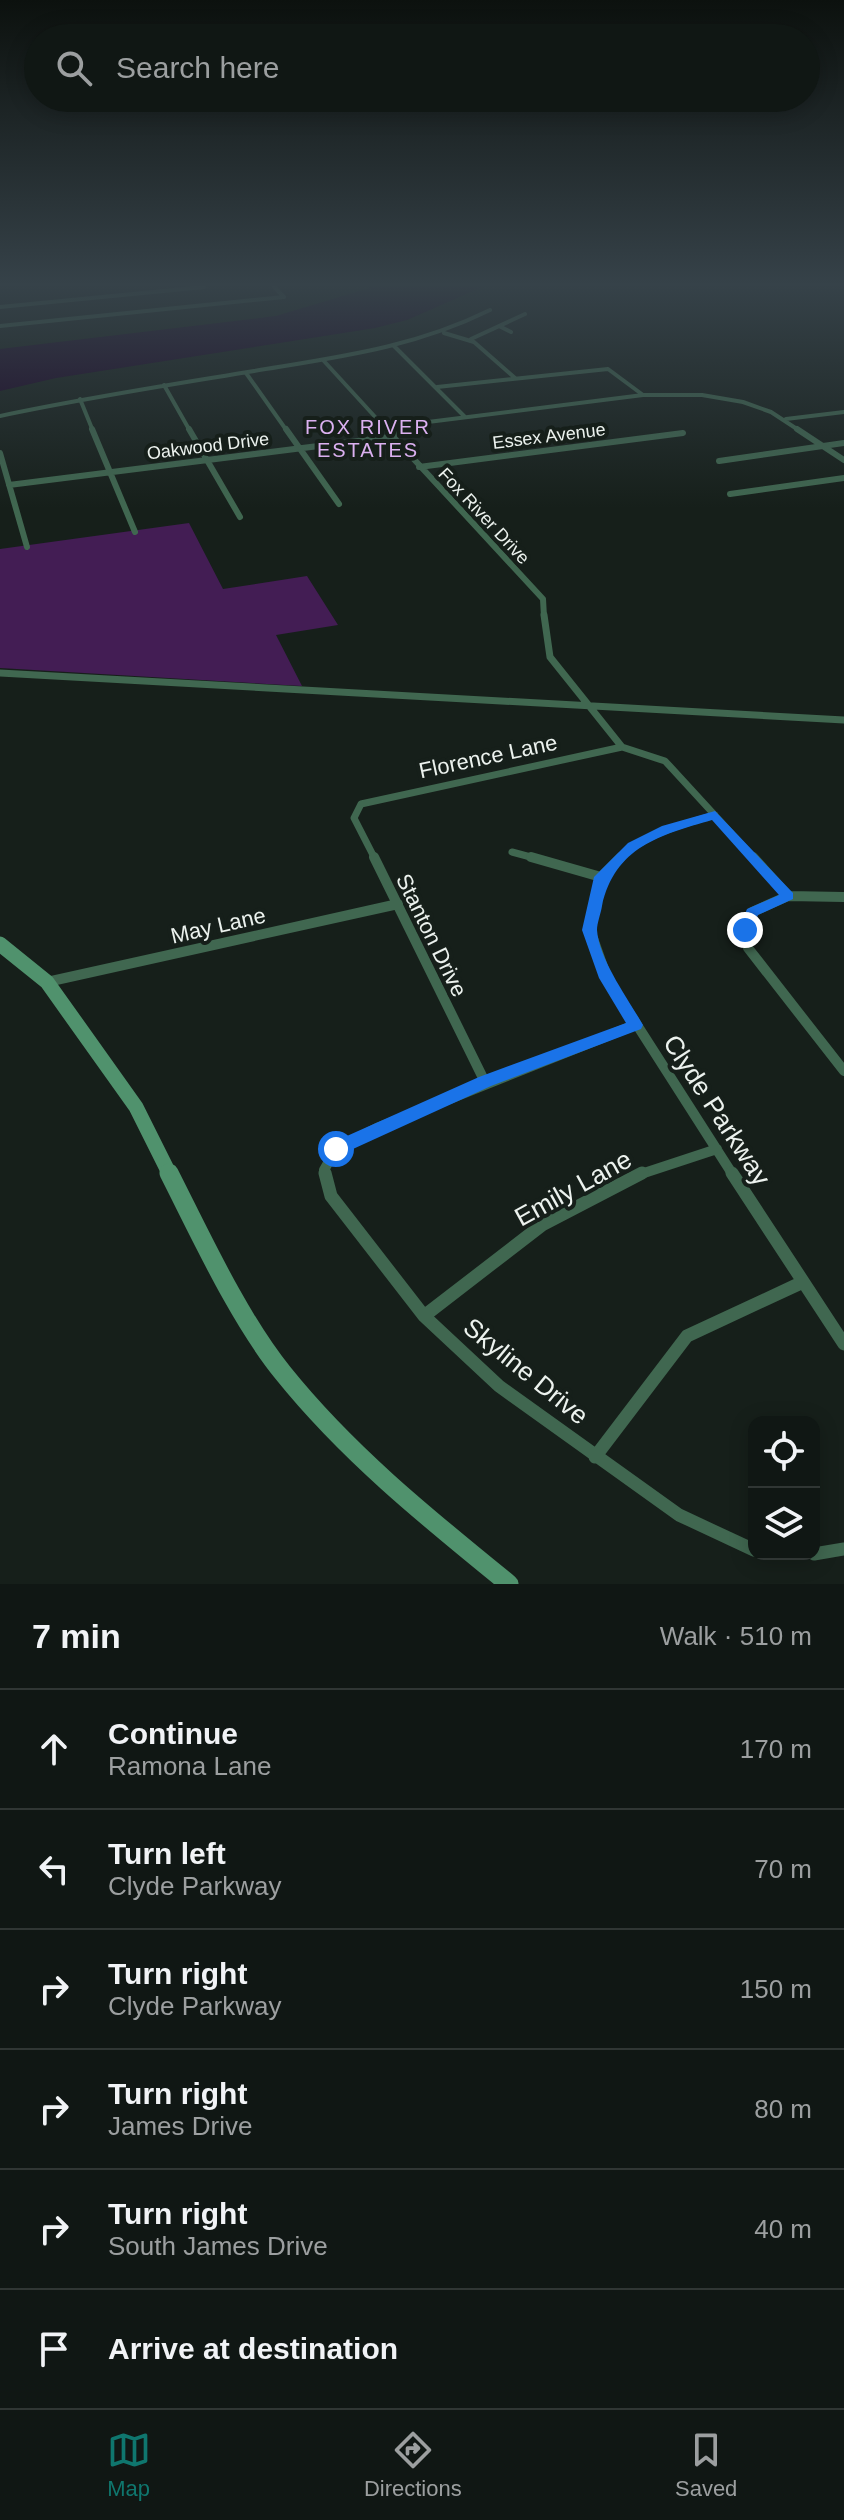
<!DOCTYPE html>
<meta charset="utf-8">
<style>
:root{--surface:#101714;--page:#19201d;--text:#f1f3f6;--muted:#9c9fa0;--line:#303634;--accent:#0f766e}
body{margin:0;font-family:Helvetica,sans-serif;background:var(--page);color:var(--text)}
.controls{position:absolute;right:24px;bottom:24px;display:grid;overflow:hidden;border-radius:16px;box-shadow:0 4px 20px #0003}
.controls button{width:72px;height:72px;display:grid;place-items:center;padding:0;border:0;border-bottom:2px solid var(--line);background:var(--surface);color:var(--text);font:40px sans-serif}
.stop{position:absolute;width:24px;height:24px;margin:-18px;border:6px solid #1a73e8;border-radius:50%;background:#fff}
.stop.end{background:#1a73e8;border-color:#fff;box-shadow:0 2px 8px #0008}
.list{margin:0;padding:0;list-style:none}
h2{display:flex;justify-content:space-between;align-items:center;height:104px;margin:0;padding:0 32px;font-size:34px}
h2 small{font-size:26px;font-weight:400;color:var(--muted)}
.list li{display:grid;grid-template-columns:52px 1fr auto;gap:24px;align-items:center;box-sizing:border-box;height:120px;padding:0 32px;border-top:2px solid var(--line)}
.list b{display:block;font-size:30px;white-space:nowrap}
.list p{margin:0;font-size:26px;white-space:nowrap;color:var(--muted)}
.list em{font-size:26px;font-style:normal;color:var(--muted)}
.icon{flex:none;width:44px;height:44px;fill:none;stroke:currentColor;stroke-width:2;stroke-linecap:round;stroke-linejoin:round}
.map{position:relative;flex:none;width:844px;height:1584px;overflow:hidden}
.search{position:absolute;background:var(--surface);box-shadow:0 4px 20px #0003;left:24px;right:24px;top:24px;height:88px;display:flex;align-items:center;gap:20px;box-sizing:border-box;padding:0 28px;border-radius:44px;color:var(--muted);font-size:30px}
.sheet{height:824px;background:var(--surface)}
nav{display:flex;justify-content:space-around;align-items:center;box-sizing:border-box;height:112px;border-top:2px solid var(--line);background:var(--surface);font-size:22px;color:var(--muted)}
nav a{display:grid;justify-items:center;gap:4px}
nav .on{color:var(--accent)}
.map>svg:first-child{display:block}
.green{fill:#431d54}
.water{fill:#1a0125}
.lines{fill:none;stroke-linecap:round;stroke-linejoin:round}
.street-far4{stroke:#406750;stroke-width:4}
.street-far3{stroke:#406750;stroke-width:6}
.street-far2{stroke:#406750;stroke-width:7}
.street-far1{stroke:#406750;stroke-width:10}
.street{stroke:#406750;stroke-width:13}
.secondary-far1{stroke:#50926d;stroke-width:15}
.secondary{stroke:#50926d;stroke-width:19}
.route{fill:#1a73e8}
.labels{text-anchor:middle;stroke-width:8;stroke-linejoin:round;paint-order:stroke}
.far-street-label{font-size:18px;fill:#ecf2ee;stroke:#161f1a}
.far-neighbourhood-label{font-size:20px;letter-spacing:2px;fill:#dbb0f0;stroke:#161f1a}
.street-label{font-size:22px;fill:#ecf2ee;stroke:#161f1a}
.near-street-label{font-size:26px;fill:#ecf2ee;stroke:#161f1a}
</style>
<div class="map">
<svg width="844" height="1584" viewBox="0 0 844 1584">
<rect width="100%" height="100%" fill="#161f1a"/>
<path class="green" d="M189,523L223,589L307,576L338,625L276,635L302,686L0,668V549Z"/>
<path class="water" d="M373,287H482L407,320L375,328L56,378L0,391V349L276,316Z"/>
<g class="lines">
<path class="street-far4" d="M274,287L284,297
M0,307L204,287
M0,326L284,297
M499,326L511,332
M444,333L474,342L515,378
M471,339L525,314
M394,346L465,417
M323,360L388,431
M246,373L287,431
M164,385L190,431
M437,387L608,369L643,395
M80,399L93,431
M0,416C84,398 169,385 254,371C338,357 413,348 490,310
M786,419L844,412
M400,431L412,424L643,395H702L743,402L771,412L800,431"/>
<path class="street-far3" d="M92,429L135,532
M189,429L240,517
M286,429L339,504
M386,429L543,599L544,617
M797,429L844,460
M0,453L27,547
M719,461L844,443
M419,467L683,433
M9,485L390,437L404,429
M730,494L844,478"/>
<path class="street-far2" d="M544,615L550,657L622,747L665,761L755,859
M0,673L844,720
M512,852L538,859
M375,859L354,818L361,804L622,747
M619,859C646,834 680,825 715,815"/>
<path class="street-far1" d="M374,857L485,1082
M531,857L601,877
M621,857L601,877L590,930L607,978L733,1175
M753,857L788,896
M844,897L788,896L752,912L745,930L748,948L844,1071
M47,982L398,904
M325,1175L324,1170L336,1149L377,1128L635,1025
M638,1175L717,1149"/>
<path class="street" d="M325,1173L331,1196L424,1316L499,1386L679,1515L754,1550
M732,1173L844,1344
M424,1316L542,1225L642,1173
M595,1457L687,1336L803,1282
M814,1554L844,1549"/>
<path class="secondary-far1" d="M0,944L47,982L136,1107L170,1175"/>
<path class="secondary" d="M169,1173C201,1236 239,1319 283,1373C348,1454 429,1519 509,1584"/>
</g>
<linearGradient id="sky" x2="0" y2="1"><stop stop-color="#0c110e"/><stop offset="0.56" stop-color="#364249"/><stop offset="1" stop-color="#364249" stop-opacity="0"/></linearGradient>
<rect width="844" height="508" fill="url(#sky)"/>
<path class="route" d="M715,811L793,893V899L758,915L750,934H740L738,930L747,909L779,895L712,820C660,835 615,847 602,906C601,913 597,923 597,930C599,960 629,1000 643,1025L641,1029L491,1086L342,1154H329V1144L479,1077L626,1023L599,978L582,930L594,877L628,843L662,826Z"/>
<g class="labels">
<g class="far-street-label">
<text transform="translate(549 436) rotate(-7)" y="6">Essex Avenue</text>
<text transform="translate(208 446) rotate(-7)" y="6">Oakwood Drive</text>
<text transform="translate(484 516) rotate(47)" y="6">Fox River Drive</text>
</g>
<g class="far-neighbourhood-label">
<text x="368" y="434">FOX RIVER<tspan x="368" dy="23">ESTATES</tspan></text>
</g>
<g class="street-label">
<text transform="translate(488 756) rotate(-12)" y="8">Florence Lane</text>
<text transform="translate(218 925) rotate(-13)" y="8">May Lane</text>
<text transform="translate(432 935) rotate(64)" y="8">Stanton Drive</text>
</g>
<g class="near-street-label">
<text transform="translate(717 1110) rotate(57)" y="9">Clyde Parkway</text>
<text transform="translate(573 1188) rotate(-29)" y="9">Emily Lane</text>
<text transform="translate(526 1371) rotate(39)" y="9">Skyline Drive</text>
</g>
</g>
</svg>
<div class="controls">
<button><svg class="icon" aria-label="locate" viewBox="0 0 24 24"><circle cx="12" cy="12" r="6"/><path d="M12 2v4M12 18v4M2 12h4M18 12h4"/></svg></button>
<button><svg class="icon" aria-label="layers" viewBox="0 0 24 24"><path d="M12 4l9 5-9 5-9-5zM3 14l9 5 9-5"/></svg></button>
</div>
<div class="stop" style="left:336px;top:1149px"></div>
<div class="stop end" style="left:745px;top:930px"></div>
<div class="search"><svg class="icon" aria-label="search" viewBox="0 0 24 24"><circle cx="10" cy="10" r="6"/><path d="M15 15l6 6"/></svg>Search here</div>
</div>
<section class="sheet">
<h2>7 min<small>Walk · 510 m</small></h2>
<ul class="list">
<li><svg class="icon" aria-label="ahead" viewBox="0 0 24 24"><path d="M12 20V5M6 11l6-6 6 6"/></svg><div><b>Continue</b><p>Ramona Lane</p></div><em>170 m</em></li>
<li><svg class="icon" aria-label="left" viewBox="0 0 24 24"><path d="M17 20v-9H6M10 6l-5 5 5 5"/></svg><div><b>Turn left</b><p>Clyde Parkway</p></div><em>70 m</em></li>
<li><svg class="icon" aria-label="right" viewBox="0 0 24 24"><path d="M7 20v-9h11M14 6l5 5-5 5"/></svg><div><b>Turn right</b><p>Clyde Parkway</p></div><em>150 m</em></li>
<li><svg class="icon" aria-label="right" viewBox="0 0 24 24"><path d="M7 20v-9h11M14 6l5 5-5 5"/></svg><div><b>Turn right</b><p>James Drive</p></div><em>80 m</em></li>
<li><svg class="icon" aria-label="right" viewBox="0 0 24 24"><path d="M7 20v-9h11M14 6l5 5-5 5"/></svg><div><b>Turn right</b><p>South James Drive</p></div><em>40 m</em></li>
<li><svg class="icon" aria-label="arrive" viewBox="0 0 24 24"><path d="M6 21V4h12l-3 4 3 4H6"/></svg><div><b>Arrive at destination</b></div></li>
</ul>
</section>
<nav>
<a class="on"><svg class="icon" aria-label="map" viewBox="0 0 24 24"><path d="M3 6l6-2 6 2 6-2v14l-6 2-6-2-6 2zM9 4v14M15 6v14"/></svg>Map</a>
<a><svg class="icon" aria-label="directions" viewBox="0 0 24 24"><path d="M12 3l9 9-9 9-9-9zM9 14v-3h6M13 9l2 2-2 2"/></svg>Directions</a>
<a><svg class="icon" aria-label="saved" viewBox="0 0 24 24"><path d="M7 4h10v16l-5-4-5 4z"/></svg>Saved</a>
</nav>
